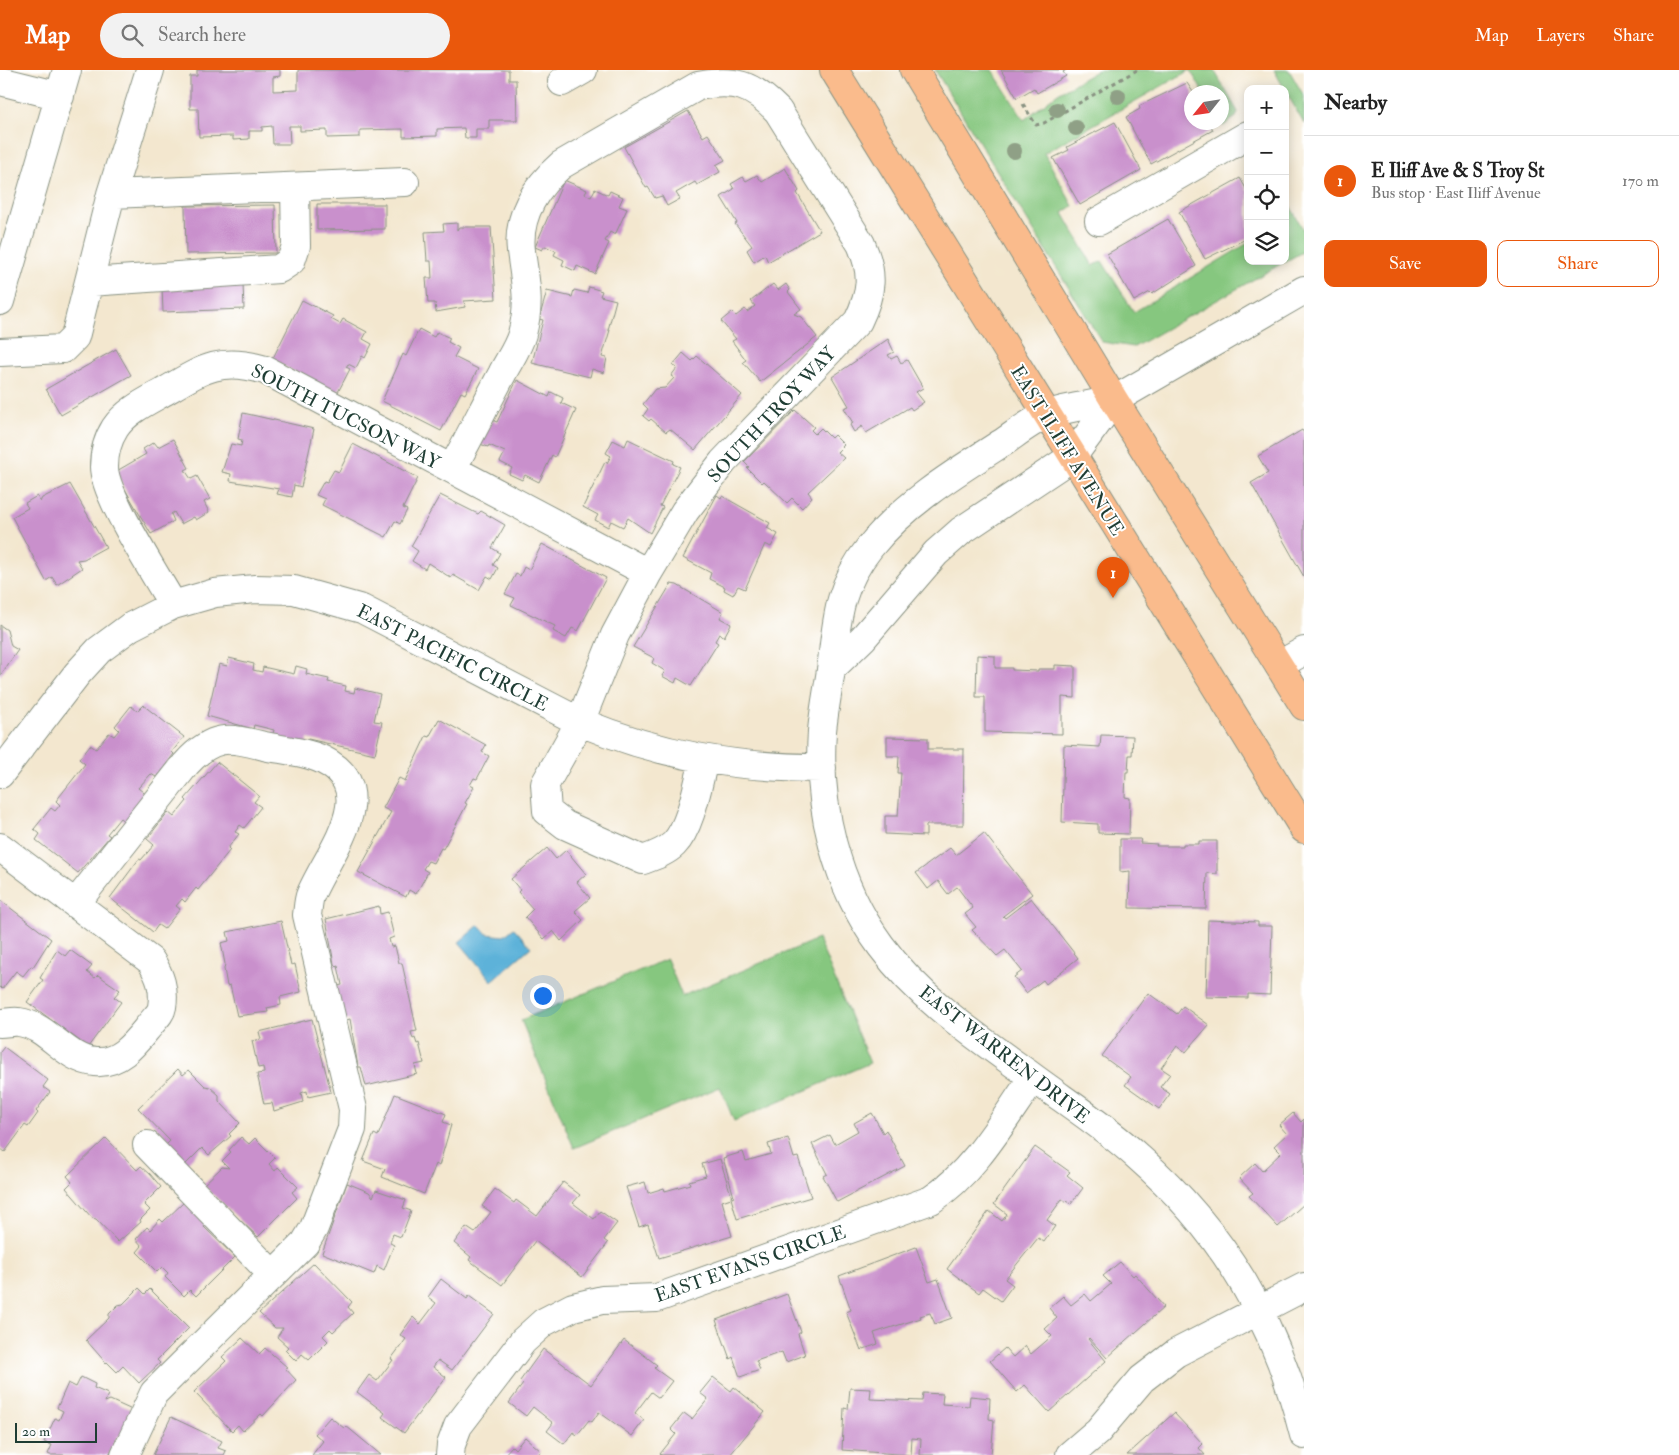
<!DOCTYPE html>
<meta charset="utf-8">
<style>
:root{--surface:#fff;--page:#f2f2f2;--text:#222;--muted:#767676;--line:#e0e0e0;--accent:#ea580c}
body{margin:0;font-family:"IM FELL Double Pica",serif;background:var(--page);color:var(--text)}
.controls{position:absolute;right:15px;top:15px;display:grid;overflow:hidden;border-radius:10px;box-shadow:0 2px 12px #0003}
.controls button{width:45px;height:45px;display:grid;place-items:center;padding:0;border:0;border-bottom:1px solid var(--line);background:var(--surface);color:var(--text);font:25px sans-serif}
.compass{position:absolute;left:1184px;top:15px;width:45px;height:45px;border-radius:50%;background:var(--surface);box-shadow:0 2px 12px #0003;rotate:240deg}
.scale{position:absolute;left:15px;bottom:12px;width:82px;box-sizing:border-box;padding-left:5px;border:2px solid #1f3d34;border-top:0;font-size:14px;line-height:18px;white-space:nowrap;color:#1f3d34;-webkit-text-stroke:4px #fff;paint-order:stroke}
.you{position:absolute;left:542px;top:925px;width:18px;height:18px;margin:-12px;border:4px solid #fff;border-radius:50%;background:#1a73e8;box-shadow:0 0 0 8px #1a73e833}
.badge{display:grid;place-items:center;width:32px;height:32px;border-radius:50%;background:var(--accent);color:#fff;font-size:16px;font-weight:700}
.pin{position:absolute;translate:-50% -41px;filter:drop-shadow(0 1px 2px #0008)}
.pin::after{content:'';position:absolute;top:26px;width:18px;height:15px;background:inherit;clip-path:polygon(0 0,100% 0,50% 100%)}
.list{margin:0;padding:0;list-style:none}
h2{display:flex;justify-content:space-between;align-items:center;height:65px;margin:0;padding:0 20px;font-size:21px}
h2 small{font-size:16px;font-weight:400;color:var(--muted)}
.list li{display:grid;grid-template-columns:32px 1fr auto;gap:15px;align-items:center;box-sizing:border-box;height:90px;padding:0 20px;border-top:1px solid var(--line)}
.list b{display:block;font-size:19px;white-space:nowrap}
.list p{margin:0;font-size:16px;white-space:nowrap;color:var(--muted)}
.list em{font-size:16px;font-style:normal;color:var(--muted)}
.actions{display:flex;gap:10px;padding:15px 20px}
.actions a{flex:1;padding:11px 0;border:1px solid var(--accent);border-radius:10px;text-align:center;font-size:18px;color:var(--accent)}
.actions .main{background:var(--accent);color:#fff}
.icon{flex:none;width:28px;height:28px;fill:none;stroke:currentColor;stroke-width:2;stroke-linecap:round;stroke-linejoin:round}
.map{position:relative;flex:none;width:1304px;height:1385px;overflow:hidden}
header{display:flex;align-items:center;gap:30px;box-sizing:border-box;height:70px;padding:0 25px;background:var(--accent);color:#fff}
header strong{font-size:24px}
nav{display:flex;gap:28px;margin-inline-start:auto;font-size:18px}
.search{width:350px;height:45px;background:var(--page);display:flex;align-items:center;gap:12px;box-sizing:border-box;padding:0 18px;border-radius:28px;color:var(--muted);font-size:19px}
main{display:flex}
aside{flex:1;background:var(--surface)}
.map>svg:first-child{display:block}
.green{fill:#86c77f;stroke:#52825a}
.water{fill:#5db2d9;stroke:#3e7886}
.building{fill:#c990cc}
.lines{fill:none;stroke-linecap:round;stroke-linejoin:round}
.minor-casing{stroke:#899282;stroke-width:30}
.major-casing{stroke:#899282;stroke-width:30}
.path{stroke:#899282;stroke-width:3;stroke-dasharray:4 4;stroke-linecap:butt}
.minor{stroke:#fff;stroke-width:28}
.major{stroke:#fabb8c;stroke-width:28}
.tree{fill:#8fa086}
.labels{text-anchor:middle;stroke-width:4;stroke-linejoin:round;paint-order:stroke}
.street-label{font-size:19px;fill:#1f3d34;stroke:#fff}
</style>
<header>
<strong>Map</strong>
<div class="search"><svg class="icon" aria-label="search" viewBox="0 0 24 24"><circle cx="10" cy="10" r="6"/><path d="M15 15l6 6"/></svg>Search here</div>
<nav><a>Map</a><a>Layers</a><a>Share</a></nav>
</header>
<main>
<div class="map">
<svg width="1304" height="1385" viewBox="0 0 1304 1385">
<rect width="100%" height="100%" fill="#fff"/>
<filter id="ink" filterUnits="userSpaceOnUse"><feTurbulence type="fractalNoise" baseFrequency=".02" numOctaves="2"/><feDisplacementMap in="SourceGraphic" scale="10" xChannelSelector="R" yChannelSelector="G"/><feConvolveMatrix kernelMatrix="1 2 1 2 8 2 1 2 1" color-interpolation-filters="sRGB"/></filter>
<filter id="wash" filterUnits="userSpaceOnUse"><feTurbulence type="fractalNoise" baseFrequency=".0096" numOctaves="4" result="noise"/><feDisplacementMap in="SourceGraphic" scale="20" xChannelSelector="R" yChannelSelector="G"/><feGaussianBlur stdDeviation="1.12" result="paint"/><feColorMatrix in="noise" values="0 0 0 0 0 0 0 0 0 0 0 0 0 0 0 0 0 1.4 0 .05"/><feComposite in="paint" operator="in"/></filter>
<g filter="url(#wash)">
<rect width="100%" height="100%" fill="#f3e7cf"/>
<path class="green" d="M935,0H992L1024,50L1058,23L1098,0H1214L1238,42L1236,47L1223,56L1220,53L1222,22H1203L1190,0L1044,83L1073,136L1063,143L1093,196L1102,191L1134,242L1248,173V191H1285V127L1304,161V181L1134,277L1102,272Z
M1274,0H1289L1304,26V54Z
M818,869L870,993L734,1051L720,1017L574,1078L521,950L667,889L682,926Z"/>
<path class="water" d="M479,855L487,864L504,866L514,858L531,877L492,911L459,872Z"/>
<g id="blocks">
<path class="building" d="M197,0H280V6L273,7V21L298,20V0H509V10H516L517,50H489V59H476V68H465L464,58L437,59V66L403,67V59L360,60V67L327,68V60L300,61V56H289L290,74H273L272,56L262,57V61H249V69L233,70V66L199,67L198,39H190V6H197Z
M1001,0H1066L1063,2L1066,6L1037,23L1034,18L1017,28Z
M1187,13L1193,22L1192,52H1209L1213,60L1151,94L1126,47L1140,39L1139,36Z
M688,41L703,67L708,64L725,90L716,95L720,102L697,115L695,112L676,123L680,129L667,136L662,126L655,128L648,117L646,118L624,77Z
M1115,52L1141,100L1080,135L1053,88L1069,80L1067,77Z
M785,98L799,121L797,123L820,161L768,192L765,185L754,192L747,180L752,176L735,154L737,153L721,127L734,119L731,114L743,107L746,111L757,105L762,112Z
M1240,108L1248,122V168L1205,189L1179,142Z
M564,110L587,120L585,124L591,127L595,119L608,125L610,121L623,127L619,136L627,139L615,165L610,162L605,171L609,173L595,204L577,196L575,201L562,195L564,190L554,185L556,181L545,176L542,180L535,177Z
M317,134H385V159L317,160Z
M275,135L276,183L186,184L185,136Z
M1168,149L1196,196L1152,224L1150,222L1134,231L1107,184Z
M457,153V160L459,157H491L496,229L464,231L465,237L436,242L435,233H428L426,208H432L431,191H427L425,162L444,161L443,154Z
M243,214L244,239L163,242L162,217Z
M773,214L778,220L786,214L790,220L788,222L801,239L794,244L801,247L817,267L760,312L743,292L746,290L732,271L736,269L721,251L732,242L736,246L745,239L747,242L755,236L751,231Z
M589,217L602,221L600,226L616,230L608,260H610L602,287L607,288L604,303L592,299L590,307L532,293L543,250L539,249L547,221L572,227L574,220L587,223Z
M302,230L333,246L331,249L340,254L343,249L367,262L363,269L372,274L365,288L362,286L356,298L348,294L346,297L350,299L337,324L272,290Z
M419,259L434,267L437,262L450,268L448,272L459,278L454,287L478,299L465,324L461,322L441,361L382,331L403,284L406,286Z
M888,269L894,282L888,285L891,289L897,286L901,293L907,290L923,318L916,322L924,332L912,340L910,337L866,363L862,356L854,362L850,355L853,353L844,338L849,336L832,307Z
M116,279L131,305L61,345L46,319Z
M683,283L692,291L697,286L742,325L695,380L670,359L666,362L651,349L649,351L643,346L648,339L643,334L655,319L665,318L674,308L671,306L677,298L673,295Z
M517,310L549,327L551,322L563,328L561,333L576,340L555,387L552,385L539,412L525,405L522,410L509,404L512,398L500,392L505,382L489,375L488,377L480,374L492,350L497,352Z
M795,340L814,357L811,360L815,364L821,358L831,368L834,365L844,375L837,382L844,388L808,422L812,427L802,438L792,428L787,433L764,411L762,413L747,398L749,397L744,392Z
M243,343L314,359L301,417L294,415L292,427L277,424L279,419L230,411L231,404L222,402L231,374L241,376L242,370L238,369Z
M1302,360L1304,363V507L1251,413L1268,403L1258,386Z
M173,369L189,398L185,400L191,409L197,406L210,429L204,432L209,442L196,450L194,447L181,454L174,442L171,444L174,451L151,464L115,402L146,384L143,379L154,372L158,377Z
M628,369L674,391L673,394L680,397L660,436L663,437L650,463L628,448L623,457L611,451L608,457L595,450L598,445L583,437L605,392L607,393L611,386L606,383L613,370L625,376Z
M353,374L418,408L403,438L407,440L400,454L395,451L386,467L322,435L325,429L316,425L324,411L327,412L334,400L339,402Z
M70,414L106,477L84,489L77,490L82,498L57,515L52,507L46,511L12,447L28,438L25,433L37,426L40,432L42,428Z
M440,425L478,444L481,441L505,455L492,478L500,483L493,495L498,498L492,509L487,506L479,520L453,505L451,508L428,493L425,499L412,491L418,481L411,476Z
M717,425L721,428L722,426L770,453L767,458L778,464L771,477L765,474L745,519L738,516L733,525L724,520L725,517L709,509L711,503L683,488Z
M542,474L606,508L578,561L572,558L566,568L553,561L555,556L511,535L515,528L505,524L516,504L520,506L524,497L529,500Z
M671,514L677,515L723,542L720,548L731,554L724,567L719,564L715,571L718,573L691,616L677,608L675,613L662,606L665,601L652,593L654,588L633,577Z
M0,555L7,560L11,576L18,580L0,606Z
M977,585L995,586V598H1012V600L1038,601V599H1055V595L1075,596V628L1062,627V664L985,662V627H976Z
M229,588L254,594L253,600L262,602L263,597L294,604L296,596L307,599L306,604L329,609L328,612L346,616L345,621L354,623L355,618L380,624L374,651L382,652L375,684L308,669L306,676L272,668L274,660L254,655L253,659L207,646L219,594L227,596Z
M143,635L184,667L172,682L174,684L156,707L151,704L138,718L148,726L126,753L120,748L107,764L110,766L78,803L36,770L40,764L34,759L51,738L55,741L60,735L56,731L85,694L79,689L90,675L96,679L109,663L114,666L119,660L115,656L131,636L137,641Z
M439,649L486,675L482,682L489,686L477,709L474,708L470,715L474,717L465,733L467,734L443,779L441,778L433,793L428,791L423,799L428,802L416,824L409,820L406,827L358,802L391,742L383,738L399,708L405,711L426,666L429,667Z
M1101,665L1133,666L1132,685H1129L1128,702H1126L1125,727L1130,728L1129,764L1098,763V754L1062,752L1064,675L1100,677Z
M887,667L928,668V679H964L963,755H926V766L885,764V746H898L901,703H898L899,686H887Z
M217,692L259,726L254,732L261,737L244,758L240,755L235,762L239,764L228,778L230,780L198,820L196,818L185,832L182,829L176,836L180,839L164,859L158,855L153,862L110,828L139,789L141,790L154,775L147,769L168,742L174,747L187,731L185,729Z
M984,763L1032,824L1003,846L1005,848L1031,828L1078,888L1046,914L1043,910L1026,923L1014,907L1022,901L1005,880L997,886L972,860L976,857L965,844L973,838L957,817L948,824L938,811L928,819L916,803L950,778L956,785Z
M1120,769H1141L1140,773L1157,774L1156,776H1183V774H1199V771H1217V804L1207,803L1206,839L1129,838L1130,801L1120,802Z
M547,778L556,789L566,780L586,804L577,812L590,828L575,841L583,850L561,871L553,861L544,869L525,847L533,839L518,822L520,820L511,809Z
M0,830L51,869L33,897L31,896L23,906L16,901L2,919L0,917Z
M379,836L380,844L388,842L394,867L389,869L391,877L395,876L399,893H402L417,961L411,962L413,969L415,968L417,974L419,973L424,993L415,995L417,1004L366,1016L361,997H358L350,949L342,951L334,917L342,915L338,896L335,897L334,894L326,849Z
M1208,850L1258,852V856H1272L1270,925L1248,924V928L1206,927Z
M281,851L291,895L295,894L301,922L280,927L281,935L267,938L268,942L237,946L230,915L227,916L224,899L225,894L221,873L229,871L227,862Z
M57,880L65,886L70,880L92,896L87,902L95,908L98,905L120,920L114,927L121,932L88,977L27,932L43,910L40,908Z
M1148,923L1177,944L1183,936L1209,955L1186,982L1177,976L1161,998L1170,1004L1160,1017L1170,1024L1159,1039L1125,1015L1131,1007L1102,986Z
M312,949L331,1022L308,1027L307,1021L301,1023L303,1032L274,1041L272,1033L264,1034L257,1004L264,1003L263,997L258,998L252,971L261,969L259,962Z
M4,977L48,1010L43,1017L50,1022L36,1041L38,1043L28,1057L25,1055L5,1082L0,1078V982Z
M178,999L183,1005L189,1000L205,1016L210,1017L219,1025V1031L240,1053L229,1064L231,1066L209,1085L202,1078L185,1095L166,1075L170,1071L138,1038Z
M395,1024L446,1044L443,1052L451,1055L439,1096L436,1094L424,1124L382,1107L385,1099L363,1091L374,1064L378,1066Z
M872,1043L883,1063L886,1060L905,1096L837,1132L823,1106L827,1104L812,1074L830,1065L835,1074L858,1061L854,1053Z
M1293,1043L1301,1052L1304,1049V1134L1278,1157L1249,1126L1253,1123L1239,1108L1255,1093L1262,1101L1281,1083L1274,1076L1287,1064L1279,1055Z
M241,1067L249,1074L255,1068L275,1088L269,1094L275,1101L278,1097L298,1117L292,1122L297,1128L258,1167L203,1115L222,1097L229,1098L222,1091L231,1082L229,1080Z
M106,1068L137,1100L141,1096L150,1104L161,1117L144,1134L150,1140L140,1150L141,1152L118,1172L96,1149L92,1148L66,1118L72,1112L67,1106Z
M788,1068L794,1088L798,1087L811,1127L737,1149L731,1128L722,1131L732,1166L659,1188L648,1154L639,1157L626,1117L645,1112L648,1123L664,1118L665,1121L690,1114L689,1111L706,1106L702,1094L720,1089L732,1128L734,1127L723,1088L743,1082L746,1091L771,1084L768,1074Z
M1035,1077L1070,1102L1067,1105L1083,1118L1071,1134L1062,1129L1047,1150L1055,1156L1044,1172L1038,1168L1005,1209L1013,1215L1001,1231L983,1218L979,1223L947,1199L989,1141L1002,1151L1007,1144L994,1134Z
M563,1112L580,1125L573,1133L594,1149L600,1141L617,1153L604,1170L608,1173L582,1207L535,1171L502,1215L469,1190L471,1187L454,1173L466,1157L475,1163L491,1142L482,1136L495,1119L514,1133L516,1130L537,1146Z
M347,1113L369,1122L373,1127L376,1120L406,1130L403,1138L411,1141L401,1167L393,1164L390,1173L394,1175L384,1200L377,1196L374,1204L322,1183Z
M184,1132L206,1154L204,1157L235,1187L196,1226L190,1220L184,1226L165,1207L168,1203L162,1197L157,1202L137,1182L142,1176L136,1169L147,1157L150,1160L160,1149L163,1152Z
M916,1177L929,1212L938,1209L952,1248L935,1254L930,1243L920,1246L921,1248L874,1263L878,1274L861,1280L846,1242L851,1240L839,1206Z
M1120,1192L1133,1206L1135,1204L1164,1237L1107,1288L1089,1268L1088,1269L1106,1291L1049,1342L1025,1315L1017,1322L990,1291L1005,1278L1013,1287L1025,1276L1031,1284L1052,1266L1045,1259L1057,1248L1049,1238L1063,1226L1071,1235L1085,1224L1091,1231L1111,1214L1103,1206Z
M314,1193L352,1232L348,1237L353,1243L333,1262L330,1259L323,1266L328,1271L309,1290L302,1284L296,1291L285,1280L288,1277L277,1267L283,1258H275L259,1243Z
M441,1209L467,1229L469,1226L494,1244L452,1300L438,1290L433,1297L446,1307L404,1363L382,1347L385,1343L357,1322L369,1305L377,1311L393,1290L391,1289L406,1269L400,1265L413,1247L420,1254L436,1233L428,1227Z
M139,1218L145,1224L150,1219L189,1258L157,1290L160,1293L139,1313L123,1296L117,1302L107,1292L106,1293L86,1270L109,1248V1244L118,1235L123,1234Z
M787,1224L801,1262L798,1264L805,1285L786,1292L782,1282L756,1291L760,1300L740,1307L733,1287L730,1289L716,1250Z
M242,1268L259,1284L265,1278L287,1297L285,1298L296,1310L263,1346L261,1344L243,1361L238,1355L232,1361L194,1322L226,1291L222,1287Z
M624,1270L657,1295L654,1298L672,1311L659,1328L651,1322L635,1343L644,1350L632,1366L599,1342L592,1352L589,1350L577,1365L573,1362L564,1374L547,1361L553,1353L533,1337L526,1346L509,1333L523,1314L520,1311L543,1279L591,1315Z
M81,1307L95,1314L94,1318L108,1324L105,1332L110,1330L132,1340L120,1367L118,1366L109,1385H50L48,1384L52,1375L44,1372L55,1348L59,1350L63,1341L57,1338L68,1313L76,1317Z
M713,1307L731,1321L734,1317L765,1342L730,1385H662L660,1384L676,1364L671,1359L684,1343L692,1349L708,1329L700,1323Z
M850,1318L871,1319L870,1329L922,1331L923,1323L943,1324L942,1334L969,1336L970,1326L990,1328L989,1349L994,1350L991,1385H920L921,1369L912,1368L911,1385L842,1380L844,1338L848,1339Z
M1174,1343L1203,1374L1199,1378L1205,1385H1127Z
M171,1347L222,1371L218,1378L226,1381L224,1385H153Z
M330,1347L344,1358L346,1356L381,1385H312L323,1371L315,1364Z
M525,1367L541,1381L538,1385H504L512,1376L515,1379Z"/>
</g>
</g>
<g filter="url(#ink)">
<use href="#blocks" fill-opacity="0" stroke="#899282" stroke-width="1"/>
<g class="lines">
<g class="minor-casing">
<path id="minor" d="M0,11L60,26
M562,12L583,0
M111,124L405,112
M1099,151L1248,65
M89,212L279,199L291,191L296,176L295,117
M0,231L67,0
M0,282L63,279L75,267L111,124L150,0
M1114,330C1092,335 1067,337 1046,345C1032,351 1018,362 1005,371C958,401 906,432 870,477C837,518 837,551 831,600C828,620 824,640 822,661C817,737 836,815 881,876C920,929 974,965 1027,1003C1063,1030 1103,1055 1137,1086C1225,1163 1276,1252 1304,1365
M452,399C469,368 485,336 502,304C508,292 518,278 522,264C531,231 525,213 521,181C517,146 536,117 561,95L698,16C734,9 752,14 778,41L861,174C874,204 872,222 858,251L723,392L685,441L648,503L615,565L580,652L545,714L547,741L565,755L643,790C654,786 666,782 674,774C691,757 698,713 704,690
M173,535C157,507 104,425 104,397C104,384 108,369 115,358C127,340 148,331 167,320C204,298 221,287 265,300L648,503
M1279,595L1304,581
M831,599L863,568L936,483L961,461L1072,387L1114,330L1304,220
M0,704L77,604L99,580L130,557L173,535L215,523L255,519L294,520L362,539L580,652C660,685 735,698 822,698
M0,777L151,891C160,906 165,919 162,937C161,944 153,950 149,956C135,973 120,994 95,992C64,989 49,956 19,952C13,951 6,953 0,953
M76,833L186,694C213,664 228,667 264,676C283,680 307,682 323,690C385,721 325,787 310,826C308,832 308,839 307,845L353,1039L352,1059L314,1158L305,1173L154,1323L125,1385
M147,1075L273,1205
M450,1385L451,1375L458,1356L523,1271L544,1252L573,1237L602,1230L657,1228L931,1130C975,1101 1003,1050 1033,1008
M1070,1385L1098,1361L1142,1309L1176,1283L1304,1217"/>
</g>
<g class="major-casing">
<path id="major" d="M834,0L1304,759
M914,0L1114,330L1304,636"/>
</g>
<path class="path" d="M1023,34L1036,55L1044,53L1137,0"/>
<use href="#minor" class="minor"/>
<use href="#major" class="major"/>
</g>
<g class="tree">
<circle cx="1118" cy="26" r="8"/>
<circle cx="1057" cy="40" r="8"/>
<circle cx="1076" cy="58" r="8"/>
<circle cx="1014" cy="81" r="8"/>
</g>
</g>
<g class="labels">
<g class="street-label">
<text transform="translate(771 344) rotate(-47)" y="7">SOUTH TROY WAY</text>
<text transform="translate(346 346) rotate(27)" y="7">SOUTH TUCSON WAY</text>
<text transform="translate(1068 380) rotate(58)" y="7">EAST ILIFF AVENUE</text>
<text transform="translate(453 587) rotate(27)" y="7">EAST PACIFIC CIRCLE</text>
<text transform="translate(1005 984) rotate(38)" y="7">EAST WARREN DRIVE</text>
<text transform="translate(750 1193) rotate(-19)" y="7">EAST EVANS CIRCLE</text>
</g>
</g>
</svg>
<div class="controls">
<button>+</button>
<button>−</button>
<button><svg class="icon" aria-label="locate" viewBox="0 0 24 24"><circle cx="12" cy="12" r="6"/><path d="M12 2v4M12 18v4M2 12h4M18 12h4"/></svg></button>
<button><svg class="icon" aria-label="layers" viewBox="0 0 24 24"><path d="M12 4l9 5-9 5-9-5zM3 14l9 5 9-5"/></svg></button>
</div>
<svg class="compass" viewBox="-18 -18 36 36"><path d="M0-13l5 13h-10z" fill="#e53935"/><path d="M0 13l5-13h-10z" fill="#767676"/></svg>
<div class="scale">20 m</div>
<div class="you"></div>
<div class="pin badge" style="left:1113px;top:528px">1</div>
</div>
<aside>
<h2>Nearby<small></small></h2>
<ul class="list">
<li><span class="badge">1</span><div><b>E Iliff Ave &amp; S Troy St</b><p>Bus stop · East Iliff Avenue</p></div><em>170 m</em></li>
</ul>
<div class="actions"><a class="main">Save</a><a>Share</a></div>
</aside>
</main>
